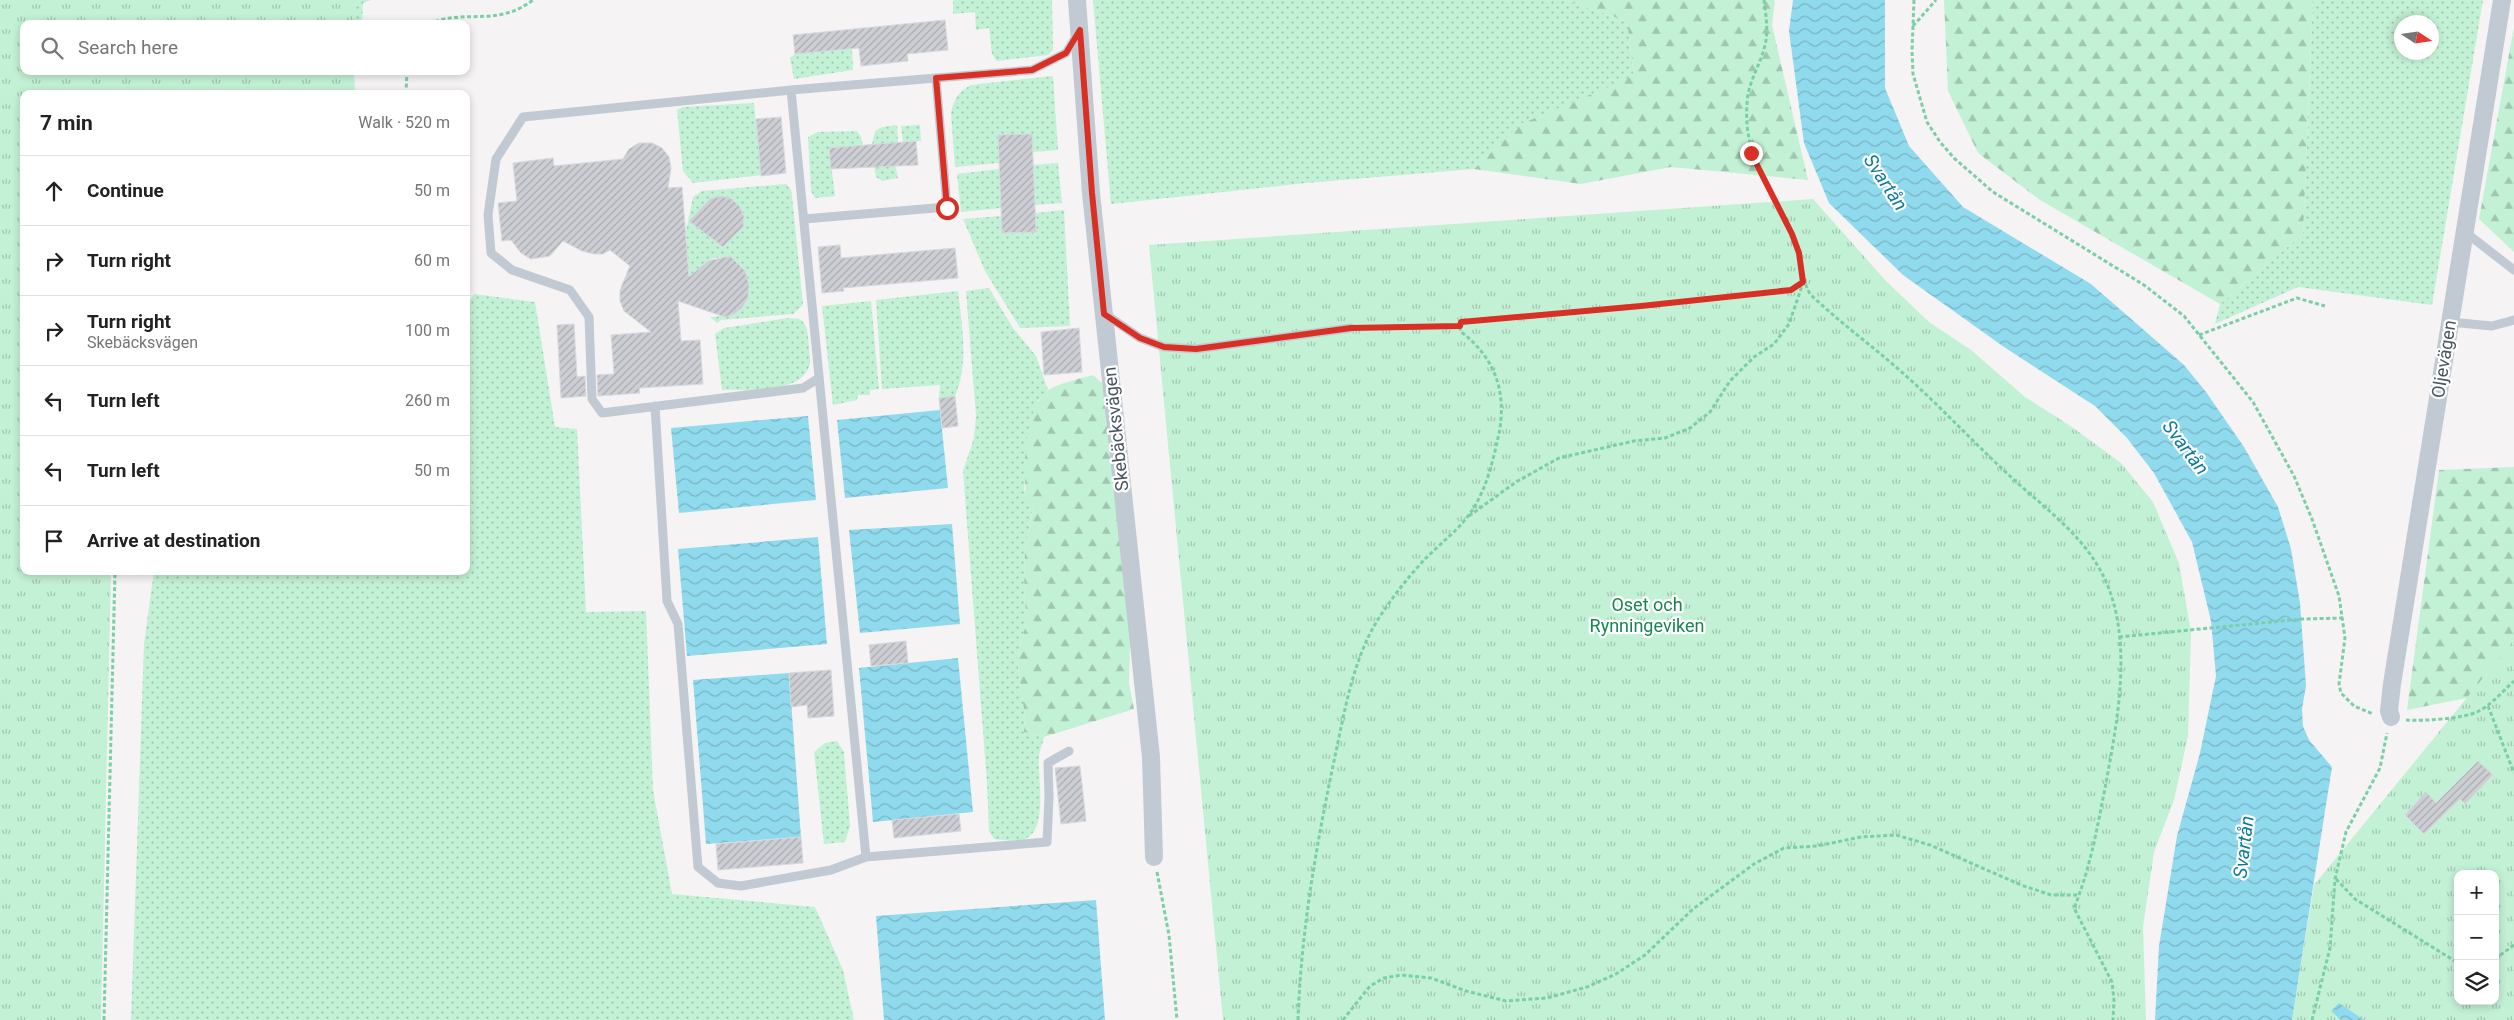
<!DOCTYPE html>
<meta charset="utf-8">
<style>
:root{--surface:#fff;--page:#f6f6f6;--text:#222;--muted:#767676;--line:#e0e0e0}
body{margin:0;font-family:Roboto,sans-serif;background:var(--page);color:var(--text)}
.controls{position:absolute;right:15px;bottom:15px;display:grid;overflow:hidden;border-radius:10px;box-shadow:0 2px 8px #0003}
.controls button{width:45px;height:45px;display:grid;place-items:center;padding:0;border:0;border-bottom:1px solid var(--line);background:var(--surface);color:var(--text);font:25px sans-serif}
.compass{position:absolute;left:2394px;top:15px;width:45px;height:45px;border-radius:50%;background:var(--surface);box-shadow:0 2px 8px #0003;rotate:102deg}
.stop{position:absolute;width:15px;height:15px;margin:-11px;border:4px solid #d93025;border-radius:50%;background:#fff}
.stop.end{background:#d93025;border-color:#fff;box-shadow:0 1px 5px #0008}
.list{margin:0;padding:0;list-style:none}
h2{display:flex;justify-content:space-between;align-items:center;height:65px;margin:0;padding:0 20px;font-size:21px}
h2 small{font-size:16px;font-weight:400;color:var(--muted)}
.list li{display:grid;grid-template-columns:32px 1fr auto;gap:15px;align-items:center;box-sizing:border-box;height:70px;padding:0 20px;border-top:1px solid var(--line)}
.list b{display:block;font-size:19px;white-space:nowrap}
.list p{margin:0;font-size:16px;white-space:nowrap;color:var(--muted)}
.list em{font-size:16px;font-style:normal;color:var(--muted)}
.icon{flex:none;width:28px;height:28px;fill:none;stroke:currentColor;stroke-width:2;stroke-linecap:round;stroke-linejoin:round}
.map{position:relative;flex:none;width:2514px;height:1020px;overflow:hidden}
.search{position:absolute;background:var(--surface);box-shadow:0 2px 8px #0003;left:20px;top:20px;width:450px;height:55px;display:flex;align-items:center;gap:12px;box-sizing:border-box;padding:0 18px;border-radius:10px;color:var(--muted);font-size:19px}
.panel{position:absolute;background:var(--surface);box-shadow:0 2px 8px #0003;left:20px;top:90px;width:450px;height:485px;border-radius:10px}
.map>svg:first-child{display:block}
.grass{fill:url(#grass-dots);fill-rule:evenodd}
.forest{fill:url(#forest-firs)}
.park{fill:url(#park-tufts);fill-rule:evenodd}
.water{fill:url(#water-waves)}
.building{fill:url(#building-hatch);stroke:#d7d9de}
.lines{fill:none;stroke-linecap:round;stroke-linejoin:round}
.path{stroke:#7ad0a6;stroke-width:3;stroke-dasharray:4 2.5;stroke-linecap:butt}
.lane{stroke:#c1cad2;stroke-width:9}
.street{stroke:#c1cad2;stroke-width:18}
.route{stroke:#d93025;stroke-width:6}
.labels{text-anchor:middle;stroke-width:4.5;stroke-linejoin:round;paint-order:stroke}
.street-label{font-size:18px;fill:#4a5661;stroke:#fff}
.park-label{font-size:18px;fill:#17864f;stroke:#fff}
.water-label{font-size:19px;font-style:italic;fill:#0c7c9b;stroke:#fff}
</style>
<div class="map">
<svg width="2514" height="1020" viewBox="0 0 2514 1020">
<defs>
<pattern id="grass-dots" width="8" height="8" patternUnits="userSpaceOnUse" patternTransform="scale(1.25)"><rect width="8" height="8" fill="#c3f1d5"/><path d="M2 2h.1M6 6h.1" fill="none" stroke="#a0c6b0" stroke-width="1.8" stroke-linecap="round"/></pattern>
<pattern id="forest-firs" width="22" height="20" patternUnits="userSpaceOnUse" patternTransform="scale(1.25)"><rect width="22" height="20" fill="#c3f1d5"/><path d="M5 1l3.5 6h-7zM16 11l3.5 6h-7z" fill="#a0c6b0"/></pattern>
<pattern id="park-tufts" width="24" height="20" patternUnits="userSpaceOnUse" patternTransform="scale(1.25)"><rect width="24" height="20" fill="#c3f1d5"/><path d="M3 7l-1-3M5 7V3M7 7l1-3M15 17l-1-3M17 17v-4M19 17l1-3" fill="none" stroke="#a0c6b0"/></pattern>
<pattern id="water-waves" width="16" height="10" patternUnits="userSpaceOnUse" patternTransform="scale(1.25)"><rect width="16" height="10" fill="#90daee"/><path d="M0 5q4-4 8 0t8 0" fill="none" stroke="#78b4c4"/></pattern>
<pattern id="building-hatch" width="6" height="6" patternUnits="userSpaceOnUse" patternTransform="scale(1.25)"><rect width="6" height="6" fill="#cdcfd5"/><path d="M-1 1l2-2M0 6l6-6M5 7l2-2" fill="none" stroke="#a8abb0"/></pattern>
</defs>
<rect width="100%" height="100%" fill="#f5f3f3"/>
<path class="grass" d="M297,0H371L363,3L362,24H330Z
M953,0H1052L1053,50L1048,55L997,61L992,54L989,28L976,30L975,12L953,14Z
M1093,0H1564L1627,21L1634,77L1521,124L1474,169L1306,183L1111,204Z
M2313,0H2483L2432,305L2298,287L2215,324L2220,304L2303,234ZM2402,22H2432V52H2402Z
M852,49L853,70L794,79L790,58L795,54Z
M1053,76L1058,150L1033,152L1032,134L998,135L999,163L955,167L951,113C953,100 959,91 971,85Z
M754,103L761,175L693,183L683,171L677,110L683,107Z
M897,125L898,143L872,145L875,131L882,127Z
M920,125L921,141L903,142L901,126Z
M857,131L861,137L863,146L829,148L835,196L815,198L811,191L808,137L818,132Z
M1058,163L1062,203L1035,205L1033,165Z
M895,164L898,178L882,181L876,177L874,166Z
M999,169L1001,208L961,212L957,174Z
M786,184L791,190L792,196L803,305L793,314L721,320L717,323L710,317C792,317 725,214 693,279H689L686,231L693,197L702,191Z
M1064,210L1070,326L1020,328L985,271L963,219L1001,216L1002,233L1036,231L1035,213Z
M989,288L1013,328L1036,356L1048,390L1038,401L1024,489L1033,508L1025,551L1024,594L1027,620L1017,659L1025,717L1024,732L1044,737C1043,743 1040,749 1039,756C1037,777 1049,829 1025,839C1016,842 1004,840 994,839L989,831L987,783L963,471L974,438L976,416L966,291Z
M958,291C962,325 969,364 955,396L939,398L940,385L882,389L876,300Z
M474,294L535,302L555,427L577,429L586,612L646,611L653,790L672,894L815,907L843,970L854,1020H131L144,644L154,571H466V306Z
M871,301L879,389L870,390V395H858L857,400L833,405L822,306Z
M788,318L800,319C809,326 808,338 809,348C809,353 811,359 810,364C802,395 746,389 722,390L715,334L724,328Z
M837,741L844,752L850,826L845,842L824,844L814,752L825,743Z"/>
<path class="forest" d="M1564,0H1775L1772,25L1808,180L1671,167L1581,184L1474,169L1521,124L1634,76L1627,21Z
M1944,0H2313L2303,234L2220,304L2040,200L1978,153L1948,91Z
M2514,27V252L2479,219Z
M1093,375L1102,383L1108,404L1132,549L1129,684L1134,709L1044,737L1024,732L1025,717L1017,659L1027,620L1024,594L1025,551L1033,509L1028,506C1022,478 1023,412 1046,392C1057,383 1080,379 1093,375Z
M2514,467V666L2486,694L2407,710L2439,470Z"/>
<path class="park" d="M0,0H354V24H24V71H354L355,94H24V571H111L101,1020H0Z
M1813,199L1886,281L1929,322L1971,350L2025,397L2072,427L2121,463L2153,502L2179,563L2191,632L2188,736L2174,800L2154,852L2143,927L2146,1020H1223L1149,245Z
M2514,640V1020H2292L2314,885ZM2458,874H2495V1001H2458Z"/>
<path class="water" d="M1793,0H1885V88L1909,146L1963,207L2091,284L2184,365L2206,392L2244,447L2278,507L2291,549L2300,603L2306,686L2302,709L2303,726L2309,740L2332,767L2292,1020H2155L2159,946L2177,836L2200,753L2216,676L2211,621L2192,542L2154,473L2127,438L2095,406L2004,347L1903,275L1829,203L1804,143L1789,31Z
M940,410L948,488L845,498L837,420Z
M808,416L816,500L679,513L671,428Z
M952,524L960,624L860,633L849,530Z
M818,537L827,644L687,656L678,549Z
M958,658L973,812L873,822L859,668Z
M789,673L801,837L706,844L693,680Z
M1096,900L1105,1020H884L876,916Z
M2339,1003L2364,1020H2341L2331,1011Z"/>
<path class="building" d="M945,20L948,50L907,54L908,61L861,66L859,48L795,54L793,35Z
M781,117L786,173L761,176L756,119Z
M1032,134L1036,232L1002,233L998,135Z
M916,141L918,165L831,169L829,148Z
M639,143H652L662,148L669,157L671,168L668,188L682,187L689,277L708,261L730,256L745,271L749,285L748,298L742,308L734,314L725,317L678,301L681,341L700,340L703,384L639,388L640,393L598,396L597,375L614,374L611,335L651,332L624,311L620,301V290L630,266L610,250L603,254H594L582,251L563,241L550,256L531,259L521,253L511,240L502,241L498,203L517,201L513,163L553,158L554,166L623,159L629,149Z
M721,196L732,199L740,207L744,217L743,227L723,247L689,221L710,199Z
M840,245L841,258L955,248L958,278L843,288L844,291L822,293L818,247Z
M574,324L577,377L585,376L586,396L561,398L557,325Z
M1079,328L1082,372L1044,375L1041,332Z
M955,396L958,426L942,428L939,398Z
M906,641L908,663L871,666L869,645Z
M831,670L834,716L808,718L807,705L791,707L789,673Z
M2478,761L2493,775L2465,804L2460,799L2424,834L2405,815L2426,792L2436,803Z
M1080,766L1086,821L1061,824L1055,768Z
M959,814L961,831L894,838L892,820Z
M801,837L803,863L718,870L716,844Z"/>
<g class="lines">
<path class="path" d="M1764,0C1766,16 1769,33 1764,49C1759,67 1748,83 1747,103C1743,161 1773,188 1793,237C1801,256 1800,276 1810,294C1840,323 1874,347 1905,375C1942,408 1975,444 2011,477C2040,504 2075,529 2096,563C2137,627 2118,718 2105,788C2097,829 2090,869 2074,908L2112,982L2114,1000L2113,1020
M1914,0L1912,51L1913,74L1927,122L1940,142L1954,158L1993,192L2144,285L2184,316L2253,402L2294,476L2312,519L2339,596L2345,638L2339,684L2341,693L2354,706L2373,714
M429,24C464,8 496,28 533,0
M1913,26L1936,0
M406,94L407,71
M1364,327L1460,326
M2199,335L2297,298L2325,306
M1469,516L1516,482L1559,458L1634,441L1665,438L1690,428L1710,412L1730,381L1754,357L1774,344L1789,324L1803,283
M2119,637L2302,619L2343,618
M2488,706L2514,773
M2406,720C2424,721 2464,719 2479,711C2492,704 2503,691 2514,681
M1157,872L1169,935L1177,1020
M2336,879L2355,899L2458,963
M2495,959L2514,945
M104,1020L115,571
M1298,1020C1301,932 1316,847 1334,761C1344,715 1352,662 1377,621C1391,599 1408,577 1426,558C1442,542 1461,528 1473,509C1486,489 1493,461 1498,438C1508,394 1496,358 1460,331L1461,322L1641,306L1791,290L1803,282
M1343,1020L1370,986L1384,978L1401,975L1431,978L1466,991L1506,1001L1547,998L1587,987L1616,974L1645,955L1693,909L1754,864L1784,848L1817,846L1861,837L1896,835L1930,845L2021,885L2051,895H2079
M2312,1020L2330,948L2335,879L2346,832L2380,768L2387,733"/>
<path class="lane" d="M791,90L866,857
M804,219L947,207L936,78
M2465,232L2514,270
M1105,314L1140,338L1164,347L1196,349L1351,328
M2450,322L2492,326L2514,320
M819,378L803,388L602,413L592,399L589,317L570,290L512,270L491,253L488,215L496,159L523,117L791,90L1032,70L1066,53L1077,35
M655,406L667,601L678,624L698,867L718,883L741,886L831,870L866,857L1047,842L1049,797L1048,763L1069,751"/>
<path class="street" d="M1077,0L1091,193L1151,757L1154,857
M2391,717L2389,711L2392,684L2502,0"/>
</g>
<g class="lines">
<path class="route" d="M947,208L936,78L1032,70L1066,53L1080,30L1092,193L1104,314L1140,338L1164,347L1196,349L1351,328L1460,326L1461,322L1641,306L1791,290L1803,282L1799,253L1792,234L1751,153"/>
</g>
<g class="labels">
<g class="street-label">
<text transform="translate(2444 359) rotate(-81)" y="6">Oljevägen</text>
<text transform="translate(1116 429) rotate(-96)" y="6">Skebäcksvägen</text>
</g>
<g class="park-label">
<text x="1647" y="611">Oset och<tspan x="1647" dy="21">Rynningeviken</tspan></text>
</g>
<g class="water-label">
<text transform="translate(1886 182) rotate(57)" y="7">Svartån</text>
<text transform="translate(2186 447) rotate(53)" y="7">Svartån</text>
<text transform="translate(2243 847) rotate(-83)" y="7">Svartån</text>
</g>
</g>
</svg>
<div class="controls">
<button>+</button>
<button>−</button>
<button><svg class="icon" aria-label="layers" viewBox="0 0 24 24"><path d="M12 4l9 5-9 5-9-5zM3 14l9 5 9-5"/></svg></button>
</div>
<svg class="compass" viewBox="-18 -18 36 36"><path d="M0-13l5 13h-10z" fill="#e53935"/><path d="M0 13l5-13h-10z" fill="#767676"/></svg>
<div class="stop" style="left:947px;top:208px"></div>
<div class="stop end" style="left:1751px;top:153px"></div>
<div class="search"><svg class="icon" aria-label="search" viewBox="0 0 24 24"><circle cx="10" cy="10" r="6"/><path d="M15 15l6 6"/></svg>Search here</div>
<section class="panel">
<h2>7 min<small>Walk · 520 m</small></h2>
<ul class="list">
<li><svg class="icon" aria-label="ahead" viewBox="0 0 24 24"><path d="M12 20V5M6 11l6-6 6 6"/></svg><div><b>Continue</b></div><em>50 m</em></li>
<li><svg class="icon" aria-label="right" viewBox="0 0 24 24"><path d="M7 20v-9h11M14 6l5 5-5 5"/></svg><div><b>Turn right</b></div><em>60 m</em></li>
<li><svg class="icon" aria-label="right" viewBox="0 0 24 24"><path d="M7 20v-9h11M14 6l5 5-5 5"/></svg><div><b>Turn right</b><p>Skebäcksvägen</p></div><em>100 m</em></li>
<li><svg class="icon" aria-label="left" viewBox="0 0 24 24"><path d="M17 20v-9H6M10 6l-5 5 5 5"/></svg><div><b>Turn left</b></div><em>260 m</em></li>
<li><svg class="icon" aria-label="left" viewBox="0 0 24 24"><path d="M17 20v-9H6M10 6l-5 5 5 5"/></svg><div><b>Turn left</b></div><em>50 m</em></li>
<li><svg class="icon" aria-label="arrive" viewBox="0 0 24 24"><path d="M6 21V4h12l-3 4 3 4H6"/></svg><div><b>Arrive at destination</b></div></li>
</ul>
</section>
</div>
